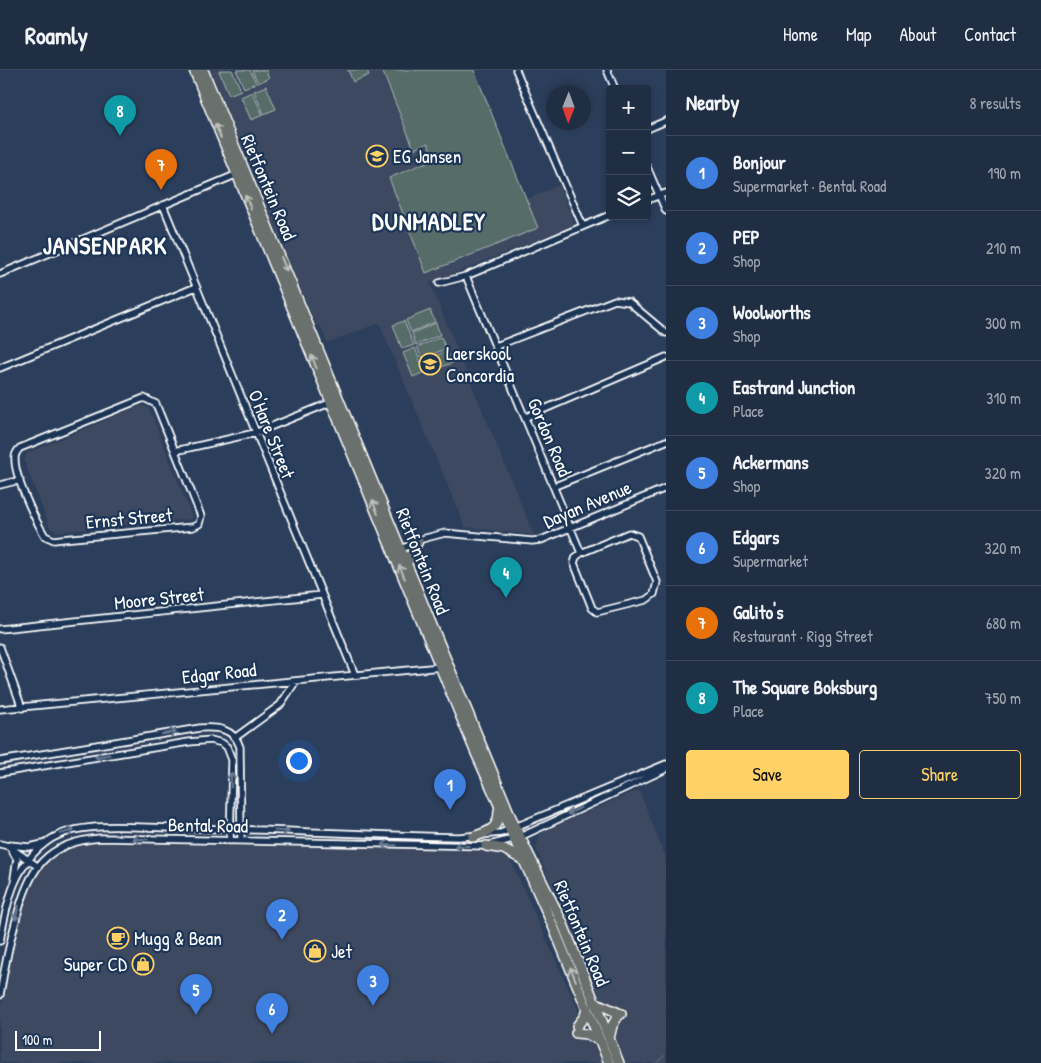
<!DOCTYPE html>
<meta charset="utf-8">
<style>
:root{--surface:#202e44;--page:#2d3a4f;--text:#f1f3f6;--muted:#a2a8b2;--line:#3d4a5d;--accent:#ffd166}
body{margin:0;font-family:"Patrick Hand",sans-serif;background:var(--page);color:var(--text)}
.controls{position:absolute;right:15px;top:15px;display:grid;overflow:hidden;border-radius:5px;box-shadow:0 2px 8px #0003}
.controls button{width:45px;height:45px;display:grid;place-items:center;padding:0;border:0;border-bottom:1px solid var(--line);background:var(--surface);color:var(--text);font:25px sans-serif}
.compass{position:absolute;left:546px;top:15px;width:45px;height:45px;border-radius:50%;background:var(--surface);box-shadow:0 2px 8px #0003;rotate:181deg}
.scale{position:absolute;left:15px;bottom:12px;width:86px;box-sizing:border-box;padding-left:5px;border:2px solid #fff;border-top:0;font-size:14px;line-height:18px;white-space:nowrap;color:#fff;-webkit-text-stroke:4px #1d3557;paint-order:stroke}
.you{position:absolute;left:298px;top:690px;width:18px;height:18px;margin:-12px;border:4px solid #fff;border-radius:50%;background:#1a73e8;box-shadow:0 0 0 8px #1a73e833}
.badge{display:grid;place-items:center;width:32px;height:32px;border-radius:50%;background:var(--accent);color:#fff;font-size:16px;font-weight:700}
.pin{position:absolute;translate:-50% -41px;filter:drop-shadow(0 1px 2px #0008)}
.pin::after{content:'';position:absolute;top:26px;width:18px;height:15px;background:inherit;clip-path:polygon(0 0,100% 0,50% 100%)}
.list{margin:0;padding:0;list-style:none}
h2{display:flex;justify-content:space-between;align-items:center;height:65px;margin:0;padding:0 20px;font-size:21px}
h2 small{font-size:16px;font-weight:400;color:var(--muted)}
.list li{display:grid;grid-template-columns:32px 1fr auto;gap:15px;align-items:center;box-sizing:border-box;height:75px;padding:0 20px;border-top:1px solid var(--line)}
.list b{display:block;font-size:19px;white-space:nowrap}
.list p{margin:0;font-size:16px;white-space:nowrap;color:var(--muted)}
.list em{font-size:16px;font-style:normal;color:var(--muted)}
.actions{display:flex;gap:10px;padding:15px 20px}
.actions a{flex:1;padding:11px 0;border:1px solid var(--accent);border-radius:5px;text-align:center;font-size:18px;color:var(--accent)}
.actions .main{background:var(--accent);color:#111}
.icon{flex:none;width:28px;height:28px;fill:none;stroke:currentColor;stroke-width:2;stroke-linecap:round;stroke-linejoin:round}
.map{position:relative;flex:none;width:666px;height:993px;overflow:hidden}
header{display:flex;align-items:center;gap:30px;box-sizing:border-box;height:70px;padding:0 25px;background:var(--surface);border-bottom:1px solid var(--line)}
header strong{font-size:24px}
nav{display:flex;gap:28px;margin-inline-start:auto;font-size:18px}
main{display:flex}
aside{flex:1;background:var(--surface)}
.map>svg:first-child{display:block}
.built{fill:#3c4860}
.industrial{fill:url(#industrial-furrows)}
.garden{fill:#566c67;stroke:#aab6b3}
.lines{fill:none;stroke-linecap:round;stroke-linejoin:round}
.street-casing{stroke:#fff;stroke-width:9}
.primary-casing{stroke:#fff;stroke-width:12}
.street{stroke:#1d3557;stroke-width:5.5}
.primary{stroke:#6b706d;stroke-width:9}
.oneway{stroke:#bcbfbd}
.oneway2{stroke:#6c7c92}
.labels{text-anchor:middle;stroke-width:4.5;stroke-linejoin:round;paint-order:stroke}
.poi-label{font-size:19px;fill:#fff;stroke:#1d3557;text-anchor:start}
.street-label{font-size:19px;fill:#fff;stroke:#1d3557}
.district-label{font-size:24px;font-weight:bold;letter-spacing:1px;fill:#fff;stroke:#1d3557}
</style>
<header>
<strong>Roamly</strong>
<nav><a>Home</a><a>Map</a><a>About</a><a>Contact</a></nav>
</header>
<main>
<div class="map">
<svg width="666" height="993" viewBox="0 0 666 993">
<defs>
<pattern id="industrial-furrows" width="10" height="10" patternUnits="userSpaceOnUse" patternTransform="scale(1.25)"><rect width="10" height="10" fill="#3c4860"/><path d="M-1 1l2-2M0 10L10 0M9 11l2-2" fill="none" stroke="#596378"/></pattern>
</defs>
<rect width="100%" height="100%" fill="#2b3e5b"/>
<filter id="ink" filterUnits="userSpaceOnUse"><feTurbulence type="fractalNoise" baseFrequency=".02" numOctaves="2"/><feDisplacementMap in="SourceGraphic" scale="10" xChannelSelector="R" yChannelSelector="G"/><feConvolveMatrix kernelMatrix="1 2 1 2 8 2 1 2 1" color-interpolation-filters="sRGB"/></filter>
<g filter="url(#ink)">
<path class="built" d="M210,0H474L527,129L559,115L574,152L572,156L430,213L534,465L465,457L379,253L327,273L321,257L316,255L283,177L296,170L292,162L279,167Z
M141,335L149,338L191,444V449L57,462L50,458L24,391L27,383Z
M639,720L666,788V985L645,993H626L536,778L541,761Z
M83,773L506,780L602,993H0V943L25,826L39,797L55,783Z"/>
<path class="industrial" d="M666,984V993H643Z"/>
<path class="garden" d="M222,0H232L241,20L229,25L219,1Z
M236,0H250L256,13L244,18Z
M252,0H266L269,8L258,13Z
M348,0H367L369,5L353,12Z
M382,0H474L538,158L426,203L389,108L434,89L428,73L414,79Z
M266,16L276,39L264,44L254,21Z
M252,22L263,45L251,50L241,27Z
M430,240L435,252L411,262L406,250Z
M404,251L414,275L402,279L393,255Z
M436,253L440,265L416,275L412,263Z
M441,267L446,279L422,288L417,277Z
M415,278L425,302L413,307L403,283Z
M447,281L452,293L428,302L423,291Z"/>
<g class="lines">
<g class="street-casing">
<path id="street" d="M516,0L583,156
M607,0L615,19
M647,59L666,51
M647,97L666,141
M647,130L666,123
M163,135L355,605
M0,204L240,103
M466,206L581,483
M439,213L466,206L610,145
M496,276L615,230L629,232L666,263
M0,298L196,217
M144,328L156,334L201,446L199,454L193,457L62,469L54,470L45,466C35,450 14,406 15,388C15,384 17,381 20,378Z
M526,347L666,287
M175,381L255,363L332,332
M0,415L20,410
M555,416L666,371
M629,463L638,466L657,512L654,524L646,530L597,542L592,538L574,493L576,487L581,483Z
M398,481L422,469L445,463L532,471L541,470L666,418
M0,559L322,525
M0,577L22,638
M0,639L441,597
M236,667L280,635L296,611
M0,691L200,658C217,657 234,658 240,677L241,771
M0,703L189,672L211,670L222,673L227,677L232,690L230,771
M0,774L8,776L37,796
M10,775L29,777L43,774
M11,779L17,789L14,808
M0,871C7,832 14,793 51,769C82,750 138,758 174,758C269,759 364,765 459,767L501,763L666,694
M0,925C4,900 9,875 16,850C29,799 45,772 101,768L486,776L520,767L666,699"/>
</g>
<g class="primary-casing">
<path id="primary" d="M194,0L475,681L553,856L609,993
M203,0L515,757L562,852L619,993
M407,493L418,471
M473,767C489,762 499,759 499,740
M486,776L504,779L523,790
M594,932L621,944
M577,956L585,946L587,938
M576,963L587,964L600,971
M609,969L612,956L619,944"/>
</g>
<use href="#street" class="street"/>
<use href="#primary" class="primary"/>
</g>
<defs><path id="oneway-shaft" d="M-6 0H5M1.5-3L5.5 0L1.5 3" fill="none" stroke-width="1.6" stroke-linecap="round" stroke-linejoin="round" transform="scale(1.25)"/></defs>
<g class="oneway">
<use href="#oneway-shaft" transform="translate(218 61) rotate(-112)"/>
<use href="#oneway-shaft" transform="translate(248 132) rotate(-113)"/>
<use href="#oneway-shaft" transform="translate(284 194) rotate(68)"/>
<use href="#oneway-shaft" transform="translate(314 292) rotate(-112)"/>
<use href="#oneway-shaft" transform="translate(375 437) rotate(-112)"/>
<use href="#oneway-shaft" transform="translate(402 502) rotate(-113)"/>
<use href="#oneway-shaft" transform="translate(573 904) rotate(-112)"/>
</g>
<g class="oneway2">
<use href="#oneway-shaft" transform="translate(169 663) rotate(-10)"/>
<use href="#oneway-shaft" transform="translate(102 686) rotate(171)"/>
<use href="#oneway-shaft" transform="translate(231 710) rotate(-89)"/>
<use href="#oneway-shaft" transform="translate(574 741) rotate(154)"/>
<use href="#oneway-shaft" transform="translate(282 761) rotate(3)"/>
<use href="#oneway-shaft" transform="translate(67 762) rotate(-16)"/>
<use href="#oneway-shaft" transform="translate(140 769) rotate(-178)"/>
<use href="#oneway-shaft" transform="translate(389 775) rotate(-179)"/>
<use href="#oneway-shaft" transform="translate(462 776) rotate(180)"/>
<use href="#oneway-shaft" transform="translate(17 843) rotate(104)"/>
</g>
</g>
<defs>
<g id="school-ring" transform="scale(1.125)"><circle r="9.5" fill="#1d3557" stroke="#ffd166" stroke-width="1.5"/><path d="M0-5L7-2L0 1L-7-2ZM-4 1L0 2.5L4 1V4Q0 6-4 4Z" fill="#ffd166"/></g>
<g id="cafe-ring" transform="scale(1.125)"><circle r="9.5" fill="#1d3557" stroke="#ffd166" stroke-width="1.5"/><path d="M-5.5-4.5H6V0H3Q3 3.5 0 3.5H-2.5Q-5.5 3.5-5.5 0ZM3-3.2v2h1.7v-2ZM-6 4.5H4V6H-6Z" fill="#ffd166"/></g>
<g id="shop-ring" transform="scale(1.125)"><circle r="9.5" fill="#1d3557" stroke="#ffd166" stroke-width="1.5"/><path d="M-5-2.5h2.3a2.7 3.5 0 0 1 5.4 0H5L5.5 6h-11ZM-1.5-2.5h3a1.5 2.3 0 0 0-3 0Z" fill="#ffd166"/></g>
</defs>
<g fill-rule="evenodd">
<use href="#school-ring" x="377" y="86"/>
<use href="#school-ring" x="430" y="294"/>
<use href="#cafe-ring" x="118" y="868"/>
<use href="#shop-ring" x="315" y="881"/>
<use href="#shop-ring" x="143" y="894"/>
</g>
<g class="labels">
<g class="poi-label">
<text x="393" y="93">EG Jansen</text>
<text x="446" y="290">Laerskool<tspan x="446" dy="22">Concordia</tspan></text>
<text x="134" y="875">Mugg &amp; Bean</text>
<text x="331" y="888">Jet</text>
<text x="127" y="901" text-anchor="end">Super CD</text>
</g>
<g class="street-label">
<text transform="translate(269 117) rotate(67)" y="7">Rietfontein Road</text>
<text transform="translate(272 364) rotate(68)" y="7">O'Hare Street</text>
<text transform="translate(550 367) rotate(67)" y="7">Gordon Road</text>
<text transform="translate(587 434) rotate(-23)" y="7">Dayan Avenue</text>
<text transform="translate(129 448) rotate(-5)" y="7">Ernst Street</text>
<text transform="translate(423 491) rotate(68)" y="7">Rietfontein Road</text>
<text transform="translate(159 528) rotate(-6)" y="7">Moore Street</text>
<text transform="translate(219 603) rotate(-6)" y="7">Edgar Road</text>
<text transform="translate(208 755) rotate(1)" y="7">Bental Road</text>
<text transform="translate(582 863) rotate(67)" y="7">Rietfontein Road</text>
</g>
<g class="district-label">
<text x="429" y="160">DUNMADLEY</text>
<text x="105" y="184">JANSENPARK</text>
</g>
</g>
</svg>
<div class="controls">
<button>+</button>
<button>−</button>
<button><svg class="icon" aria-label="layers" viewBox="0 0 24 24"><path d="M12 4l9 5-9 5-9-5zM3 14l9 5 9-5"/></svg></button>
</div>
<svg class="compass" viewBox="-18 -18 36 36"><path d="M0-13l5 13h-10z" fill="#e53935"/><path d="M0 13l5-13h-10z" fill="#a2a8b2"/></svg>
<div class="scale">100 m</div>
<div class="you"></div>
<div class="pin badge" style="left:450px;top:740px;background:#3f7fe0">1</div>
<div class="pin badge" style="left:282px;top:870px;background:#3f7fe0">2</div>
<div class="pin badge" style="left:373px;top:936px;background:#3f7fe0">3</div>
<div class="pin badge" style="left:506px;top:528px;background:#0f9aa8">4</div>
<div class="pin badge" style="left:196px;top:945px;background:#3f7fe0">5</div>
<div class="pin badge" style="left:272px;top:964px;background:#3f7fe0">6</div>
<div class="pin badge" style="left:161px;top:120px;background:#e8710a">7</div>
<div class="pin badge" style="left:120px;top:66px;background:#0f9aa8">8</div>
</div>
<aside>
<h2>Nearby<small>8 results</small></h2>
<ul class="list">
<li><span class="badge" style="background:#3f7fe0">1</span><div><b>Bonjour</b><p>Supermarket · Bental Road</p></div><em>190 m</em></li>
<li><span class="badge" style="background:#3f7fe0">2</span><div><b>PEP</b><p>Shop</p></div><em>210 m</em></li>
<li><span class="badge" style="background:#3f7fe0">3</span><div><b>Woolworths</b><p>Shop</p></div><em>300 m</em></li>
<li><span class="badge" style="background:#0f9aa8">4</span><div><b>Eastrand Junction</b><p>Place</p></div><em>310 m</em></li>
<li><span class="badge" style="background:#3f7fe0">5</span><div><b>Ackermans</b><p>Shop</p></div><em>320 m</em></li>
<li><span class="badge" style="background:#3f7fe0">6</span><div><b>Edgars</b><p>Supermarket</p></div><em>320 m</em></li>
<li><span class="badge" style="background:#e8710a">7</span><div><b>Galito's</b><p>Restaurant · Rigg Street</p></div><em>680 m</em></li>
<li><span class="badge" style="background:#0f9aa8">8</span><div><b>The Square Boksburg</b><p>Place</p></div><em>750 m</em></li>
</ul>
<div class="actions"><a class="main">Save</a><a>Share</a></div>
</aside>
</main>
